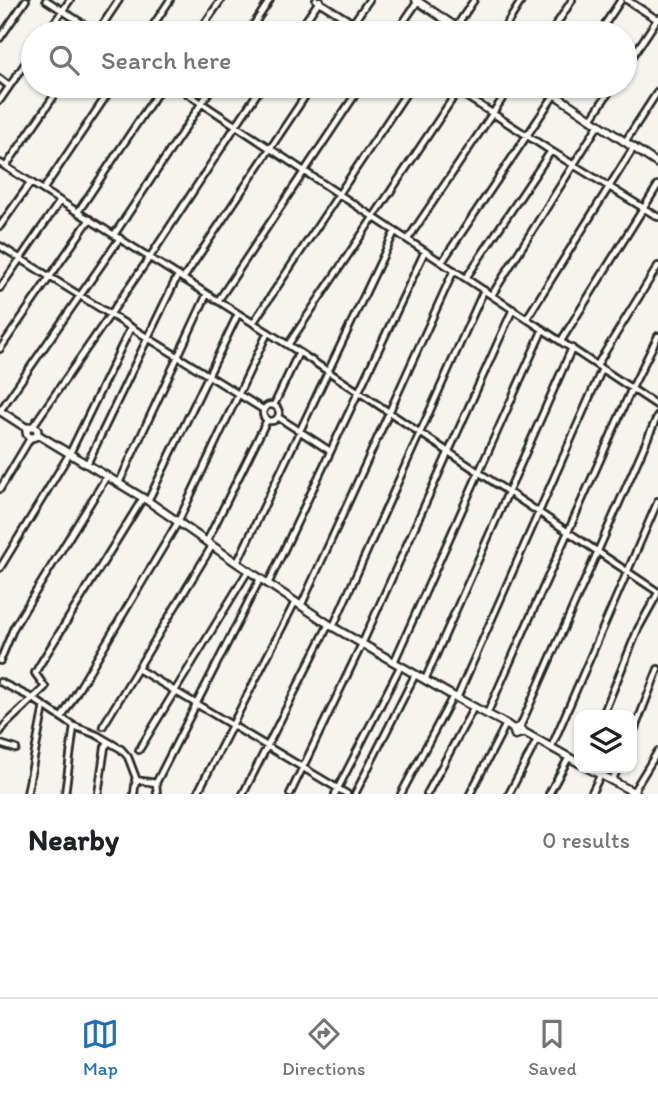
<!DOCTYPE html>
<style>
:root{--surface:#fff;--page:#f6f6f6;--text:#202124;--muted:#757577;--line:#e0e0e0;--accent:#1f6fb2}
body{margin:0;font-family:Itim,sans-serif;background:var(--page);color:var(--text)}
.controls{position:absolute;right:21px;bottom:21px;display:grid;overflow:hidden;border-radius:14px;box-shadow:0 2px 5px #0004}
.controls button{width:63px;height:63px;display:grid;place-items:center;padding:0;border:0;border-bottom:2px solid var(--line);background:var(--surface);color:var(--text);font:35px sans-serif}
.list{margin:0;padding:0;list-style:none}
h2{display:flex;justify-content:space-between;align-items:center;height:91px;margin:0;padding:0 28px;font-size:30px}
h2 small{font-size:23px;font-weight:400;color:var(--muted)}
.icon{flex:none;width:38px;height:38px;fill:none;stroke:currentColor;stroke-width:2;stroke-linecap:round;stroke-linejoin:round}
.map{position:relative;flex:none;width:658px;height:794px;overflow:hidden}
.search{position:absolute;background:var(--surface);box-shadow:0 2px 5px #0004;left:21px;right:21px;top:21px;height:77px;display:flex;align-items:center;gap:18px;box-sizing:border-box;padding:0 24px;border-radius:38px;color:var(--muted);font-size:26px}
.sheet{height:203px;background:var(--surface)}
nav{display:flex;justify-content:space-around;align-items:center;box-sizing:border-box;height:98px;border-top:2px solid var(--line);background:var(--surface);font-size:19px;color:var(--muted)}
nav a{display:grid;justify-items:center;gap:4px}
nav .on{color:var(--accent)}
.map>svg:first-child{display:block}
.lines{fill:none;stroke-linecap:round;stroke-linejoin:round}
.minor-casing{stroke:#2b2b2b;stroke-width:10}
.major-casing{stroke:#2b2b2b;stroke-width:11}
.minor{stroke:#fdfcf7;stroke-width:4.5}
.major{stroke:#fdfcf7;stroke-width:6}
</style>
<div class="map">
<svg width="658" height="794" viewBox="0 0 658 794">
<rect width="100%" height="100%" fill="#f5f4ef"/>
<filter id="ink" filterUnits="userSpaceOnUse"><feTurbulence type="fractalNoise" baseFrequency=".0143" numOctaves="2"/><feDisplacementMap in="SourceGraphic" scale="14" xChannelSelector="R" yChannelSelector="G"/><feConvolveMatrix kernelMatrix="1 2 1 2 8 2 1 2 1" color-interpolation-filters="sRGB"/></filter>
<g filter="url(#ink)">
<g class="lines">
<g class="minor-casing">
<path id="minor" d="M46,0L97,33L119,0
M316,0L369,33
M627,0L658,20
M456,27L474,0
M47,33L70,0
M148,33L170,0
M198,33L221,0
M248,33L270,0
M297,33L320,0
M346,33L369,0
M396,33L418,1
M447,33L452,24
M501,33L522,0
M551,33L572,0
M599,33L621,0
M0,38L26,0
M625,68L658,18
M0,79L9,86
M176,86L658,406
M450,86L551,151L658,217
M558,96L565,86
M0,100L33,52
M591,119L613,86
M625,142L658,91
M0,163L299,352L658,592
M6,166L61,86
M43,190L113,86
M78,212L162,86
M0,226L31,182
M114,235L213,86
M408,239L511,86
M0,246L264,410
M442,262L555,94
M466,278L551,151
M183,279L312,86
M0,288L60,201
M492,295L599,124
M218,301L361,86
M527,318L634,147
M253,323L411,86
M561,341L658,185
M288,345L461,86
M0,349L90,219
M597,365L658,266
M274,405L299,352
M263 413a8 8 0 1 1 16 0a8 8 0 1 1-16 0Z
M0,411L120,238
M278,417L330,451
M33,426L150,257L262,86
M87,464L178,275
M119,483L207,294
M0,489L31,437
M148,501L238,314
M207,541L267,420
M237,563L395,231
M0,568L70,453L131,327
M268,584L425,251
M301,606L454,270
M333,627L484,290
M0,661L14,627L107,476
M394,662L543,329
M138,669L347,794
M425,680L572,348
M0,682L32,698L74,726L97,735L121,749L128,757L136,778L134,794
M457,698L602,369
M487,714L632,388L658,336
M603,715L638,629L658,593
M62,717L178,522L268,332
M103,726L212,546
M520,727L658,415
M0,732L5,725L45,687L35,673L39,666L143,498
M632,736L658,669
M0,744L16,749
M551,748L658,501
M139,750L248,571
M135,780L156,783
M612,781L618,768
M633,792L658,751
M27,794L44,706
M65,794L74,726
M98,794L105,747L109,742
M157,794L156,783L260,579
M197,794L295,602
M243,794L329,624
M290,794L362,644L513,309
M335,794L400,667
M355,794L415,675
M401,794L453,696
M427,794L474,707
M470,794L506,724
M509,794L537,740
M549,794L569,757
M591,794L601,774"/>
</g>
<g class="major-casing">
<path id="major" d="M416,0L465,33
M542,86L658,164
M0,411L28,429
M26.5 432a5.5 5.5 0 1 1 11 0a5.5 5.5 0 1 1-11 0Z
M37,434L148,501L237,563L333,627L453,696L506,724L513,729L515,735L522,733L520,727L513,729
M522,731L579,763
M588,768L637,794"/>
</g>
<use href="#minor" class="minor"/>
<use href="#major" class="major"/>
</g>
</g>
</svg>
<div class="controls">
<button><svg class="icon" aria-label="layers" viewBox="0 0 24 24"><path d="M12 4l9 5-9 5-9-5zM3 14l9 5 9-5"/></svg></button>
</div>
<div class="search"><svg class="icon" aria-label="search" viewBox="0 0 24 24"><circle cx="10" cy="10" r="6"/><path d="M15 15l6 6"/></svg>Search here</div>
</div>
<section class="sheet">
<h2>Nearby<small>0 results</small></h2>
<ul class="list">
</ul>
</section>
<nav>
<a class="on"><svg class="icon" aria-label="map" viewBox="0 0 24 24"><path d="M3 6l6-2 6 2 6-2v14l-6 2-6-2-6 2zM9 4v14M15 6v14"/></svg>Map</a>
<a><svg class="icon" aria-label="directions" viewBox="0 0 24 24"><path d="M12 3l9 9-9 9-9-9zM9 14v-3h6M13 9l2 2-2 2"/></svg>Directions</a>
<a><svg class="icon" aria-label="saved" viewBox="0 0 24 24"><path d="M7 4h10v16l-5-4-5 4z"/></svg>Saved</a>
</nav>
